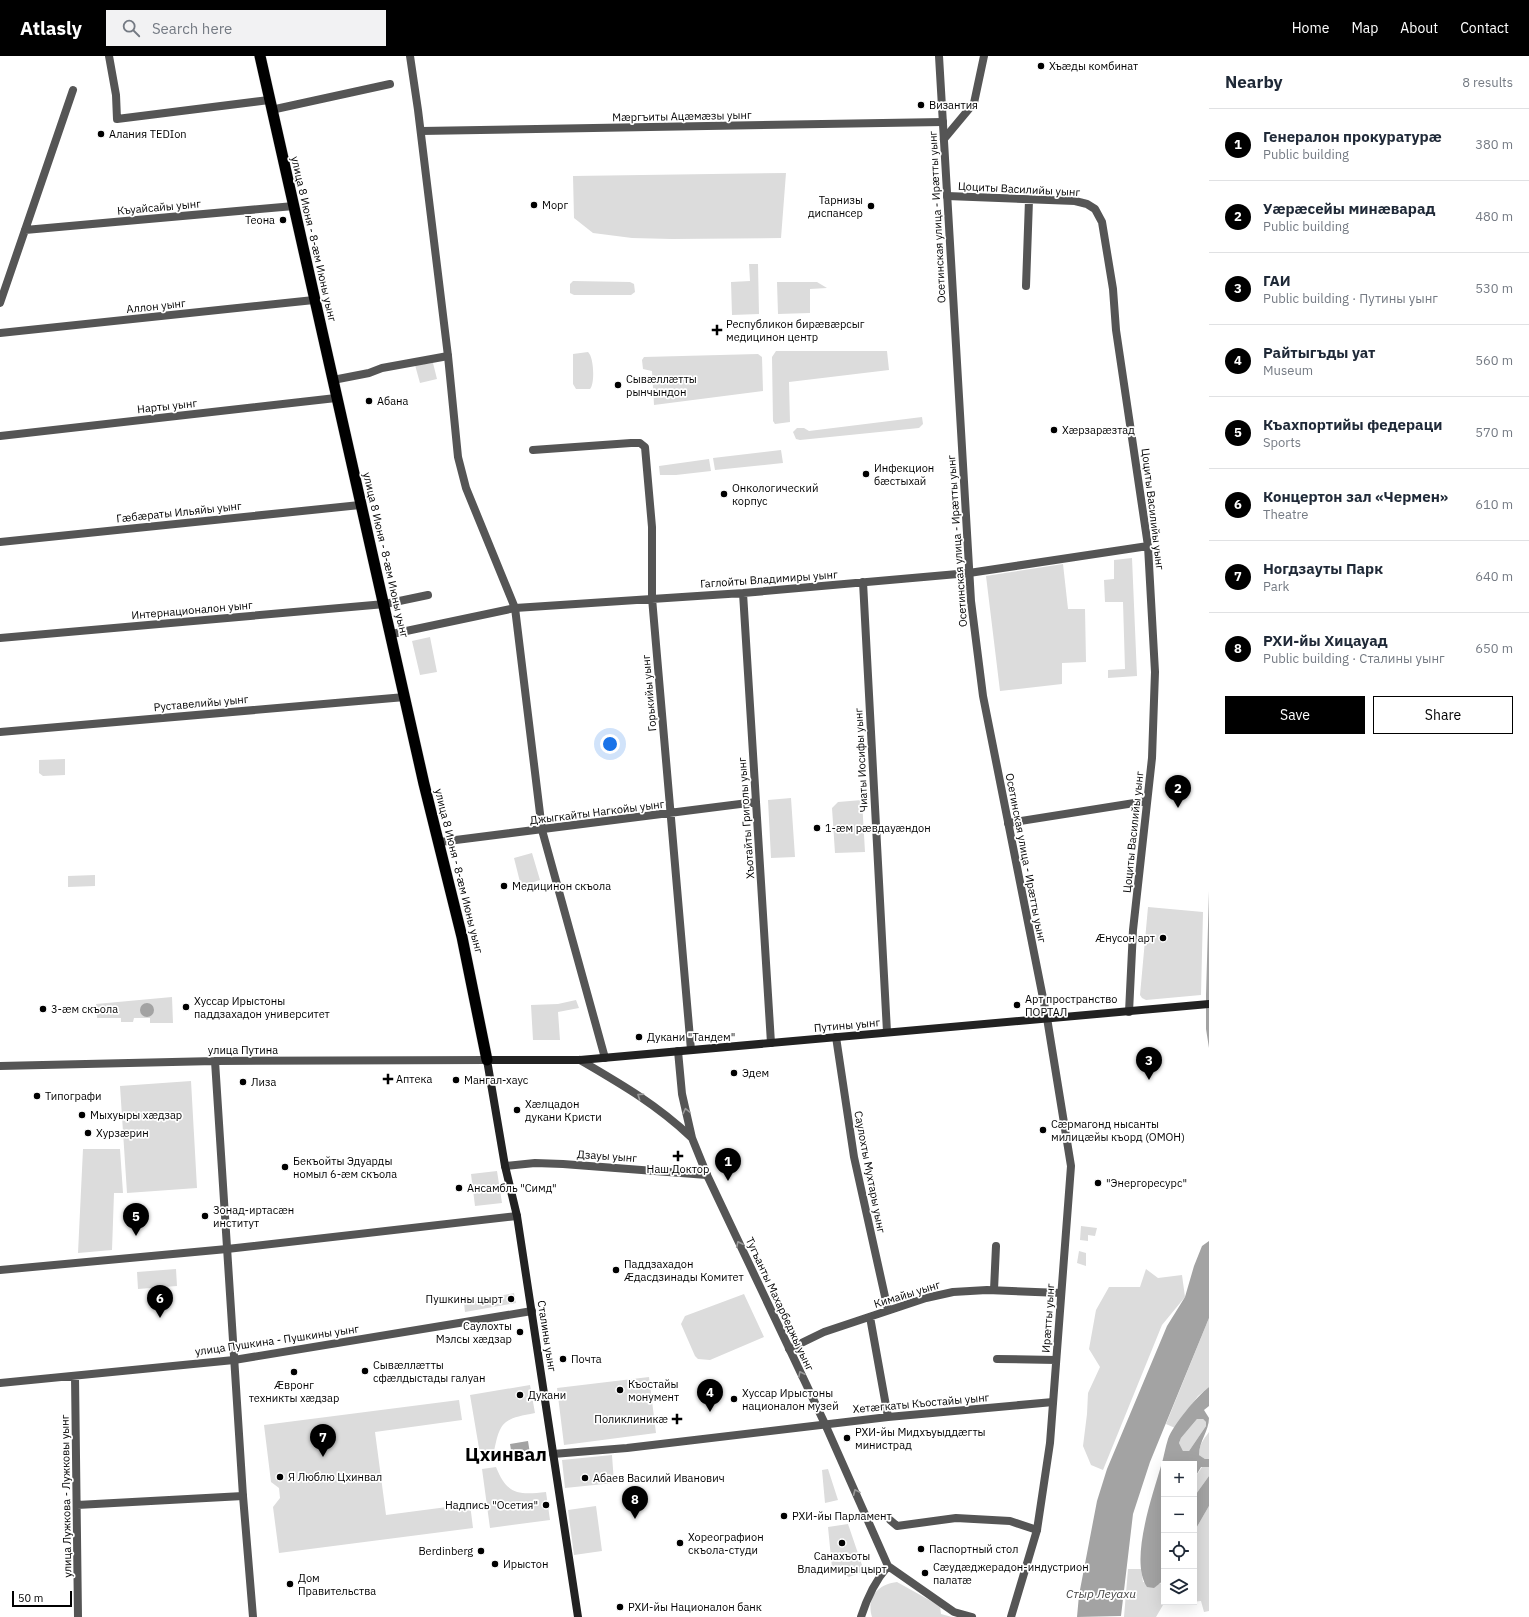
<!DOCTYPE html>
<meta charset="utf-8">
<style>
:root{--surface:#fff;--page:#f2f2f3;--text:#1f2937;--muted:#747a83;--line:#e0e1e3;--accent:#000}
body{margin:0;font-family:"IBM Plex Sans",sans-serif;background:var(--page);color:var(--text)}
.controls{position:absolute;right:12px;bottom:12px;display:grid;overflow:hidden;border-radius:0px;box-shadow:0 4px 16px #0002}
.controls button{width:36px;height:36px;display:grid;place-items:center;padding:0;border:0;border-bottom:1px solid var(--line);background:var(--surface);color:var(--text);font:20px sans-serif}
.scale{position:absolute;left:12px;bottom:10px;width:60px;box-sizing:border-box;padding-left:4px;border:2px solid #000;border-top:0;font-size:11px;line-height:14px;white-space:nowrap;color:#000;-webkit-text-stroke:3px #fff;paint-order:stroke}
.you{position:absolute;left:610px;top:688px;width:14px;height:14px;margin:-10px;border:3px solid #fff;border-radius:50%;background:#1a73e8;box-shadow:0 0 0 6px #1a73e833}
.badge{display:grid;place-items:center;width:26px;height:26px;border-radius:50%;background:var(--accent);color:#fff;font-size:13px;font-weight:700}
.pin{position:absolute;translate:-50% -33px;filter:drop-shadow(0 1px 2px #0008)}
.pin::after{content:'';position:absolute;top:21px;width:14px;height:12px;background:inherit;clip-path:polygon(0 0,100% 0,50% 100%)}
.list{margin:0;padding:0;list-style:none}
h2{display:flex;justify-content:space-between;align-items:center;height:52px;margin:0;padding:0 16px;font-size:17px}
h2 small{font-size:13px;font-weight:400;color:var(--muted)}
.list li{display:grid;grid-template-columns:26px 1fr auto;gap:12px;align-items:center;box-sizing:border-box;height:72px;padding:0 16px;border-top:1px solid var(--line)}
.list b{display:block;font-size:15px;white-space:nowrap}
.list p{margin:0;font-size:13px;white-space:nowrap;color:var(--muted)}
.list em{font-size:13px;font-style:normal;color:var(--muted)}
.actions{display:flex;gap:8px;padding:12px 16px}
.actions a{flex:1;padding:9px 0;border:1px solid var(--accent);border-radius:0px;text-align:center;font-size:14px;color:var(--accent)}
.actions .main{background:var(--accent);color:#fff}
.icon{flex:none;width:22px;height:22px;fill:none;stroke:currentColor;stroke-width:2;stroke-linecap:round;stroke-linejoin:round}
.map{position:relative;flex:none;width:1209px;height:1561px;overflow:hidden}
header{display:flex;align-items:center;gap:24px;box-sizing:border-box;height:56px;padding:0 20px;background:var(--accent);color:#fff}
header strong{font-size:19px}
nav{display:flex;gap:22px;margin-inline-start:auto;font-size:14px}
.search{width:280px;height:36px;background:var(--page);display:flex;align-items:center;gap:10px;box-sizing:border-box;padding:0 14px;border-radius:0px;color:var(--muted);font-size:15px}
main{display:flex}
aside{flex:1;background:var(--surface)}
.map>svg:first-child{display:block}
.green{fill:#dcdcdc}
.water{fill:#a3a3a3;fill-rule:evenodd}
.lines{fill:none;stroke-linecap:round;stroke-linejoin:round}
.trunk-casing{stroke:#dbdbdb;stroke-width:12}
.minor{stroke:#555;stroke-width:8}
.tertiary{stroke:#555;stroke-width:8}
.secondary{stroke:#222;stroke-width:8}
.trunk{stroke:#000;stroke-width:11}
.oneway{stroke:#999}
.poi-dot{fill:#000;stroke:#fff;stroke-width:1.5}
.labels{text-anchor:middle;stroke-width:3.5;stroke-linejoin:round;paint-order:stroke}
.poi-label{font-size:11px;fill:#000;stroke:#fff;text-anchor:start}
.street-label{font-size:11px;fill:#000;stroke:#fff}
.water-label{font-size:12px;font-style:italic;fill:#444;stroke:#fff}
.town-label{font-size:19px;font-weight:bold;fill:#000;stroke:#fff}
</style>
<header>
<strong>Atlasly</strong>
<div class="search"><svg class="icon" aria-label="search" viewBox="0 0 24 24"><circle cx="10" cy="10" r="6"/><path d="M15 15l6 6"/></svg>Search here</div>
<nav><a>Home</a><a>Map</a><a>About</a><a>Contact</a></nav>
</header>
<main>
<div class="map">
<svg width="1209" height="1561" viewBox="0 0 1209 1561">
<rect width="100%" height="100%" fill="#fff"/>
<path class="green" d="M786,117L781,182L672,183L632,182L593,177L574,162L573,120Z
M749,208H758L759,258L732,259L731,226L750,225Z
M573,225L630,226L634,228L635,236L631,239H574L570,237V228Z
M777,226H817L827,232L810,233V257L778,258Z
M776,295H887L889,314L789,326L790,366L775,368L773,365L772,301Z
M588,296C594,301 595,328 590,333H576L573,328V298Z
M758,298L762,301L763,335L654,349L652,315L643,313L642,304L644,301Z
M433,307L437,323L420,327L415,309Z
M922,361L923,368L919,372L800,384L796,383L793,376L797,372H804L809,375Z
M781,394L783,407L715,414L713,402Z
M709,403L711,415L676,419H660L659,410Z
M1132,502L1137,620L1108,622V614L1125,613L1123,546H1105L1104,524L1114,523V504Z
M1063,508L1068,553H1085L1086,606L1062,607V628L1000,635L986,520Z
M430,581L437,616L420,619L412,585Z
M65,703V719L43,720L39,717V704Z
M791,742L795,801L771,802L768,744Z
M862,744L865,796L835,797L832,752L838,746Z
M532,797L540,824L521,830L514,802Z
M95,819V830L68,831V820Z
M1148,851L1203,856L1201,939L1146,944L1142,942L1140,939Z
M172,941L173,967H150V962H134L133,966H121V962H97L96,948Z
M576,944L579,952L558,956L560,984H533L531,949L558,948Z
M191,1025L197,1132L127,1137L120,1030Z
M83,1093H120L123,1137H114L112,1194L78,1197Z
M497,1115L502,1147L475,1150L471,1118Z
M1081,1170L1097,1172L1095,1180L1088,1179V1185L1080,1184Z
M1079,1195L1086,1197V1210L1077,1207Z
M176,1213L177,1230L138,1233L137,1216Z
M1146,1213L1158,1222L1182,1219L1185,1241L1162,1269L1103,1414L1091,1409L1083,1390L1087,1358L1088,1337L1100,1311L1089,1293L1096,1254L1109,1231H1140Z
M514,1237L516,1247L465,1256L464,1247Z
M744,1238L764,1281L710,1304L698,1303L695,1300L681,1268L685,1260Z
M1209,1262V1331L1198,1340L1175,1372L1166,1368Z
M649,1321L656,1377L564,1389L557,1332Z
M530,1329L535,1357C504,1363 500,1364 494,1396L480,1398L470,1339Z
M459,1344L462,1364L375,1376L386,1459L470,1448L473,1472L279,1497L273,1451L280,1442L279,1432L271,1426L264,1369Z
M1197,1363H1203L1206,1366V1370L1189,1395H1183L1179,1387L1181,1382Z
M1209,1376V1403H1205L1199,1399C1199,1389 1203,1384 1209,1376Z
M612,1399L614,1427L565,1432L562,1404Z
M496,1411C507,1439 519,1439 546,1436L550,1464L490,1472L482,1413Z
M1202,1411H1209V1420L1196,1438H1194V1423Z
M828,1413L838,1444L825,1447L822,1414Z
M596,1450L602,1495L574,1499L568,1454Z
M1209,1450V1555L1204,1556L1201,1545L1163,1549L1156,1561H1124L1128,1513H1141L1143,1526L1160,1528L1164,1524V1546H1194V1476Z
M848,1468L864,1515L849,1521L832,1512L828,1471Z
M897,1526L940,1550L941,1558L952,1561H872C866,1542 878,1528 897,1526Z"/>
<path class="water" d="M1209,835V992L1206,973V939Z
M140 954a7 7 0 1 1 14 0a7 7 0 1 1-14 0Z
M1209,1185V1262L1150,1406L1133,1458L1121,1560L1077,1561L1079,1539L1097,1445L1107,1413L1167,1270L1185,1241L1194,1210L1202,1190Z
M1209,1331V1350L1204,1354C1205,1356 1208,1360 1209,1362C1209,1375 1199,1385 1199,1399L1205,1403H1209V1411H1201L1194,1423V1408L1177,1405L1173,1408H1164V1524L1154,1532L1147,1531C1129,1505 1153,1438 1161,1410C1164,1401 1165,1392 1168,1383C1173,1369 1197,1340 1209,1331ZM1197,1363H1203L1206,1366V1370L1189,1395H1183L1179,1387L1181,1382Z
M528,1385L531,1404L513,1406L510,1388Z
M1209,1420V1450L1194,1476V1438H1196Z"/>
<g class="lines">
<g class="trunk-casing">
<path id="trunk" d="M260,0L424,728L462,881L487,1004"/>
</g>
<path class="minor" d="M109,0L116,39L117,63L269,44
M271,54L390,28
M421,75L943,66
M944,83L974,47L984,0
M947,140L1075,145L1087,148L1095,153L1102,166L1113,233L1116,274L1148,490L1155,616L1152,702L1133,874L1129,956
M25,174L294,150
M1026,230L1029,144
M0,247L73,34
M0,277L314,244
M333,324L369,317L382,312L448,300
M0,380L336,342
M533,394L631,387H640L645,391L652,471V542L691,994
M0,486L360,449
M863,526L887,976
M743,537L771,987
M392,578L515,552L743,537L969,517L1148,490
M0,582L385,548L428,539
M0,676L405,641
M1008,767L1147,745
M440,786L756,746
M836,981L854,1101L888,1254
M505,1110L535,1107L563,1108L707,1119
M0,1214L227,1193L517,1160
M994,1234L996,1190
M870,1261L888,1361
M789,1293L824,1276L926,1242L953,1236L987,1234L1061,1237
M75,1320L78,1561
M0,1327L234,1304L532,1255
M553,1398L627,1392L888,1361L1053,1346
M77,1449L243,1440
M890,1464L897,1470L956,1462L1010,1465L1037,1474"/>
<path class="tertiary" d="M410,0L418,54L448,300L458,401L466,432L515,552L542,774L605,1002
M939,0L971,545L983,640L1047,962L1071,1110L1050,1387L1037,1474L1011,1561
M678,995L682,1038L692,1082L707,1119L825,1368L888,1510
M580,1004C621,1028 656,1048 691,1081
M215,1005L243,1440L253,1561
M0,1010L215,1005L487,1004
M997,1303L1056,1304
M888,1510L954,1556L972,1561
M861,1561C867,1542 875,1525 888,1510"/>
<path class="secondary" d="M578,1561L517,1160L505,1110L487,1004H580L1209,948"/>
<use href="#trunk" class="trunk"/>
</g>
<defs><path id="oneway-chevron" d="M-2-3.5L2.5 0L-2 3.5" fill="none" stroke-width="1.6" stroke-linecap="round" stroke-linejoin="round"/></defs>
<g class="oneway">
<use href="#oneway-chevron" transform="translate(640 1040) rotate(-146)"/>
<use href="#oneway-chevron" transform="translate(686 1055) rotate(-103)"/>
<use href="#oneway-chevron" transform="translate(739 1188) rotate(-115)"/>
<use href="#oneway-chevron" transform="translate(801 1318) rotate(-116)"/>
<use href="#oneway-chevron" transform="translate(856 1436) rotate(-114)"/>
</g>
<g class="poi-dot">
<circle cx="1041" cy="10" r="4"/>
<circle cx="921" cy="49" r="4"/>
<circle cx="101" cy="78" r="4"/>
<circle cx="534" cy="149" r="4"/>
<circle cx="871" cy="150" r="4"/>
<circle cx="283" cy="164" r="4"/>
<path d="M715 268h4v4h4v4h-4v4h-4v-4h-4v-4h4z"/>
<circle cx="618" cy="329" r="4"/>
<circle cx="369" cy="345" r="4"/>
<circle cx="1054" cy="374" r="4"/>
<circle cx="866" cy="418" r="4"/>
<circle cx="724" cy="438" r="4"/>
<circle cx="817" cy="772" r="4"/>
<circle cx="504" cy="830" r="4"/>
<circle cx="1163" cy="882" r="4"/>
<circle cx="1017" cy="949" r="4"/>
<circle cx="186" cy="951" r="4"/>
<circle cx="43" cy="953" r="4"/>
<circle cx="639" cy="981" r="4"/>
<circle cx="734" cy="1017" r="4"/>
<path d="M386 1017h4v4h4v4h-4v4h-4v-4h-4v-4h4z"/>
<circle cx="456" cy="1024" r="4"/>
<circle cx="243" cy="1026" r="4"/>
<circle cx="37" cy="1040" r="4"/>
<circle cx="517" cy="1054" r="4"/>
<circle cx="82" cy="1059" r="4"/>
<circle cx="1043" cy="1074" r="4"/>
<circle cx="88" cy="1077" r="4"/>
<path d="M676 1094h4v4h4v4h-4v4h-4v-4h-4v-4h4z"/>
<circle cx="285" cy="1111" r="4"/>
<circle cx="1098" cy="1127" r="4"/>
<circle cx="459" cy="1132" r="4"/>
<circle cx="205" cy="1160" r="4"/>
<circle cx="616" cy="1214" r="4"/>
<circle cx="511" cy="1243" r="4"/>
<circle cx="520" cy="1276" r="4"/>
<circle cx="563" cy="1303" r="4"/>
<circle cx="365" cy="1315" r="4"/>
<circle cx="294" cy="1316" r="4"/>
<circle cx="620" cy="1334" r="4"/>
<circle cx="520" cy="1339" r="4"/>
<circle cx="734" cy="1343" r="4"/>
<path d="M675 1357h4v4h4v4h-4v4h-4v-4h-4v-4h4z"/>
<circle cx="847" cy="1382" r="4"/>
<circle cx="280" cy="1421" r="4"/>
<circle cx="585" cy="1422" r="4"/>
<circle cx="546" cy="1449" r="4"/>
<circle cx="784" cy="1460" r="4"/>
<circle cx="680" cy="1487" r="4"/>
<circle cx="842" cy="1487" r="4"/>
<circle cx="921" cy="1493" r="4"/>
<circle cx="481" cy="1495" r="4"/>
<circle cx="495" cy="1508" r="4"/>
<circle cx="925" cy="1517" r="4"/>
<circle cx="290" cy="1528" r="4"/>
<circle cx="620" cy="1551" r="4"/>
</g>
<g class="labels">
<g class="poi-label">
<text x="1049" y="14">Хъæды комбинат</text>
<text x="929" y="53">Византия</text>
<text x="109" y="82">Алания ТEDIon</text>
<text x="863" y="148" text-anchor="end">Тарнизы<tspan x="863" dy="13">диспансер</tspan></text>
<text x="542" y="153">Морг</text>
<text x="275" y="168" text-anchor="end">Теона</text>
<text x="726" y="272">Республикон бирæвæрсыг<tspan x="726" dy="13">медицинон центр</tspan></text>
<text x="626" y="327">Сывæллæтты<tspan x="626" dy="13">рынчындон</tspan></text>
<text x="377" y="349">Абана</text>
<text x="1062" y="378">Хæрзарæзтад</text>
<text x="874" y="416">Инфекцион<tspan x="874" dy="13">бæстыхай</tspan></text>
<text x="732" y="436">Онкологический<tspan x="732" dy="13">корпус</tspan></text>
<text x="825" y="776">1-æм рӕвдауӕндон</text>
<text x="512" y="834">Медицинон скъола</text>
<text x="1155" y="886" text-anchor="end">Æнусон арт</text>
<text x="1025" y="947">Арт пространство<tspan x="1025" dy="13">ПОРТАЛ</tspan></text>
<text x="194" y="949">Хуссар Ирыстоны<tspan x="194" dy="13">паддзахадон университет</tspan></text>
<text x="51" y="957">3-æм скъола</text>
<text x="647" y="985">Дукани "Тандем"</text>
<text x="742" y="1021">Эдем</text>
<text x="396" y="1027">Аптека</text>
<text x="464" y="1028">Мангал-хаус</text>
<text x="251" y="1030">Лиза</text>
<text x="45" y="1044">Типографи</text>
<text x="525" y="1052">Хæлцадон<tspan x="525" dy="13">дукани Кристи</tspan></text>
<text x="90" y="1063">Мыхуыры хæдзар</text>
<text x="1051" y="1072">Сæрмагонд нысанты<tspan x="1051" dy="13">милицæйы къорд (ОМОН)</tspan></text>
<text x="96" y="1081">Хурзæрин</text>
<text x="293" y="1109">Бекъойты Эдуарды<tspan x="293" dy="13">номыл 6-æм скъола</tspan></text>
<text x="678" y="1117" text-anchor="middle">Наш Доктор</text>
<text x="1106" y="1131">"Энергоресурс"</text>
<text x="467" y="1136">Ансамбль "Симд"</text>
<text x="213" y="1158">Зонад-иртасæн<tspan x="213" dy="13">институт</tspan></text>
<text x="624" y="1212">Паддзахадон<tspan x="624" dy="13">Æдасдзинады Комитет</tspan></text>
<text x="503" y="1247" text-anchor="end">Пушкины цырт</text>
<text x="512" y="1274" text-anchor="end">Саулохты<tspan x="512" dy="13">Мэлсы хæдзар</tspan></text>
<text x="571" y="1307">Почта</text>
<text x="373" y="1313">Сывæллæтты<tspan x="373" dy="13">сфæлдыстады галуан</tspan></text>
<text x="628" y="1332">Къостайы<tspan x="628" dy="13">монумент</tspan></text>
<text x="294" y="1333" text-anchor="middle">Æвpонг<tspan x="294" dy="13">техникты хæдзар</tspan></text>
<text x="742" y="1341">Хуссар Ирыстоны<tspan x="742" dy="13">националон музей</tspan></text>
<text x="528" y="1343">Дукани</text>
<text x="668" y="1367" text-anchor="end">Поликлиникæ</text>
<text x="855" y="1380">РХИ-йы Мидхъуыддæгты<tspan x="855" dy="13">министрад</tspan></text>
<text x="288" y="1425">Я Люблю Цхинвал</text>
<text x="593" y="1426">Абаев Василий Иванович</text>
<text x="538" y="1453" text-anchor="end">Надпись "Осетия"</text>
<text x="792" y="1464">РХИ-йы Парламент</text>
<text x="688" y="1485">Хореографион<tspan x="688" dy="13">скъола-студи</tspan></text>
<text x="929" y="1497">Паспортный стол</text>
<text x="473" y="1499" text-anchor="end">Berdinberg</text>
<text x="842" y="1504" text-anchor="middle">Санахъоты<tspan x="842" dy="13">Владимиры цырт</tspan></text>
<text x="503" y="1512">Ирыстон</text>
<text x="933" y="1515">Сæудæджерадон-индустрион<tspan x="933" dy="13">палатæ</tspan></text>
<text x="298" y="1526">Дом<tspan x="298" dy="13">Правительства</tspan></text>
<text x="628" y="1555">РХИ-йы Националон банк</text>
</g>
<g class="street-label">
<text transform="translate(682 60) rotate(-1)" y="4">Мӕргъиты Ацӕмӕзы уынг</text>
<text transform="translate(1019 133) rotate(3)" y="4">Цоциты Василийы уынг</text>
<text transform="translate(159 151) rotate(-5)" y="4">Къуайсайы уынг</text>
<text transform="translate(937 161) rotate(-93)" y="4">Осетинская улица - Ирæтты уынг</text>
<text transform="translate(314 183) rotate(77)" y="4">улица 8 Июня - 8-ӕм Июны уынг</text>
<text transform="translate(156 250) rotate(-6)" y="4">Аллон уынг</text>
<text transform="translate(167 350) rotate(-6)" y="4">Нарты уынг</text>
<text transform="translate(1153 453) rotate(83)" y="4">Цоциты Василийы уынг</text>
<text transform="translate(179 456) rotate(-6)" y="4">Гæбæраты Ильяйы уынг</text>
<text transform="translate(957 485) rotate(-94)" y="4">Осетинская улица - Ирæтты уынг</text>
<text transform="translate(386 499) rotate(77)" y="4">улица 8 Июня - 8-ӕм Июны уынг</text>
<text transform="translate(769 523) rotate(-4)" y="4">Гаглойты Владимиры уынг</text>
<text transform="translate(192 554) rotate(-5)" y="4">Интернационалон уынг</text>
<text transform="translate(649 637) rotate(-95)" y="4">Горькийы уынг</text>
<text transform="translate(201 647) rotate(-5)" y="4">Руставелийы уынг</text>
<text transform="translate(861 704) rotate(-93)" y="4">Чиаты Иосифы уынг</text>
<text transform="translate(597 756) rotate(-7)" y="4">Джыгкайты Нагкойы уынг</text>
<text transform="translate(746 762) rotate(-94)" y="4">Хъотайты Григолы уынг</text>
<text transform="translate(1133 776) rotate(-84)" y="4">Цоциты Василийы уынг</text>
<text transform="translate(1026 802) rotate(79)" y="4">Осетинская улица - Ирæтты уынг</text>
<text transform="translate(459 815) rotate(76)" y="4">улица 8 Июня - 8-ӕм Июны уынг</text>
<text transform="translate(847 969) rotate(-5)" y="4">Путины уынг</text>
<text x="243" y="998">улица Путина</text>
<text transform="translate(607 1100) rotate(4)" y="4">Дзауы уынг</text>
<text transform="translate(870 1116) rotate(79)" y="4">Саулохты Мухтары уынг</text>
<text transform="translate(907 1238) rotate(-17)" y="4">Кимайы уынг</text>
<text transform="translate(780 1248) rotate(65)" y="4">Тугъанты Махарбеджы уынг</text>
<text transform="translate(1048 1262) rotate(-86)" y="4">Ирæтты уынг</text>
<text transform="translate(547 1280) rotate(81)" y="4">Сталины уынг</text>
<text transform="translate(277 1284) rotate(-8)" y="4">улица Пушкина - Пушкины уынг</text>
<text transform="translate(921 1347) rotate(-5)" y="4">Хетæгкаты Къостайы уынг</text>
<text transform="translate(66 1440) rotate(-91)" y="4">улица Лужкова - Лужковы уынг</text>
</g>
<g class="water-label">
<text x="1101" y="1542">Стыр Леуахи</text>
</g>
<g class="town-label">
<text x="506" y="1405">Цхинвал</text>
</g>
</g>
</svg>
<div class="controls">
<button>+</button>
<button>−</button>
<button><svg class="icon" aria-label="locate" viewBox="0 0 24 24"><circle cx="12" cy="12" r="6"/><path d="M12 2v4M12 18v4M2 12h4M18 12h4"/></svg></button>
<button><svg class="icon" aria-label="layers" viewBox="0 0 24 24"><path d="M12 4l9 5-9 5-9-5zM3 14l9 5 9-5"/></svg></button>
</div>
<div class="scale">50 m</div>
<div class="you"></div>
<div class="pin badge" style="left:728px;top:1125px">1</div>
<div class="pin badge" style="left:1178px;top:752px">2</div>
<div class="pin badge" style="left:1149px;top:1024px">3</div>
<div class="pin badge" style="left:710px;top:1356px">4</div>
<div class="pin badge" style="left:136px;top:1180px">5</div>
<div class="pin badge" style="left:160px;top:1262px">6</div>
<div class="pin badge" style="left:323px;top:1401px">7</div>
<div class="pin badge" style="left:635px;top:1463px">8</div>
</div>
<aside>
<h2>Nearby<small>8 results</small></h2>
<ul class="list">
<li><span class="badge">1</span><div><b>Генералон прокуратурæ</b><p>Public building</p></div><em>380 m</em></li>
<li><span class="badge">2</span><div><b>Уæрæсейы минæварад</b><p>Public building</p></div><em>480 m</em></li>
<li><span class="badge">3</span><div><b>ГАИ</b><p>Public building · Путины уынг</p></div><em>530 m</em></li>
<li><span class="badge">4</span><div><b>Райтыгъды уат</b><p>Museum</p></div><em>560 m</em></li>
<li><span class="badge">5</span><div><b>Къахпортийы федераци</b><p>Sports</p></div><em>570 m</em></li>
<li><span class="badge">6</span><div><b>Концертон зал «Чермен»</b><p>Theatre</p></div><em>610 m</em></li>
<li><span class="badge">7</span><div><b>Ногдзауты Парк</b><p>Park</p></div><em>640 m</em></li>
<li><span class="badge">8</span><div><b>РХИ-йы Хицауад</b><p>Public building · Сталины уынг</p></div><em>650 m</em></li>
</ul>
<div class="actions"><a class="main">Save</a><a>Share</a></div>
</aside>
</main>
